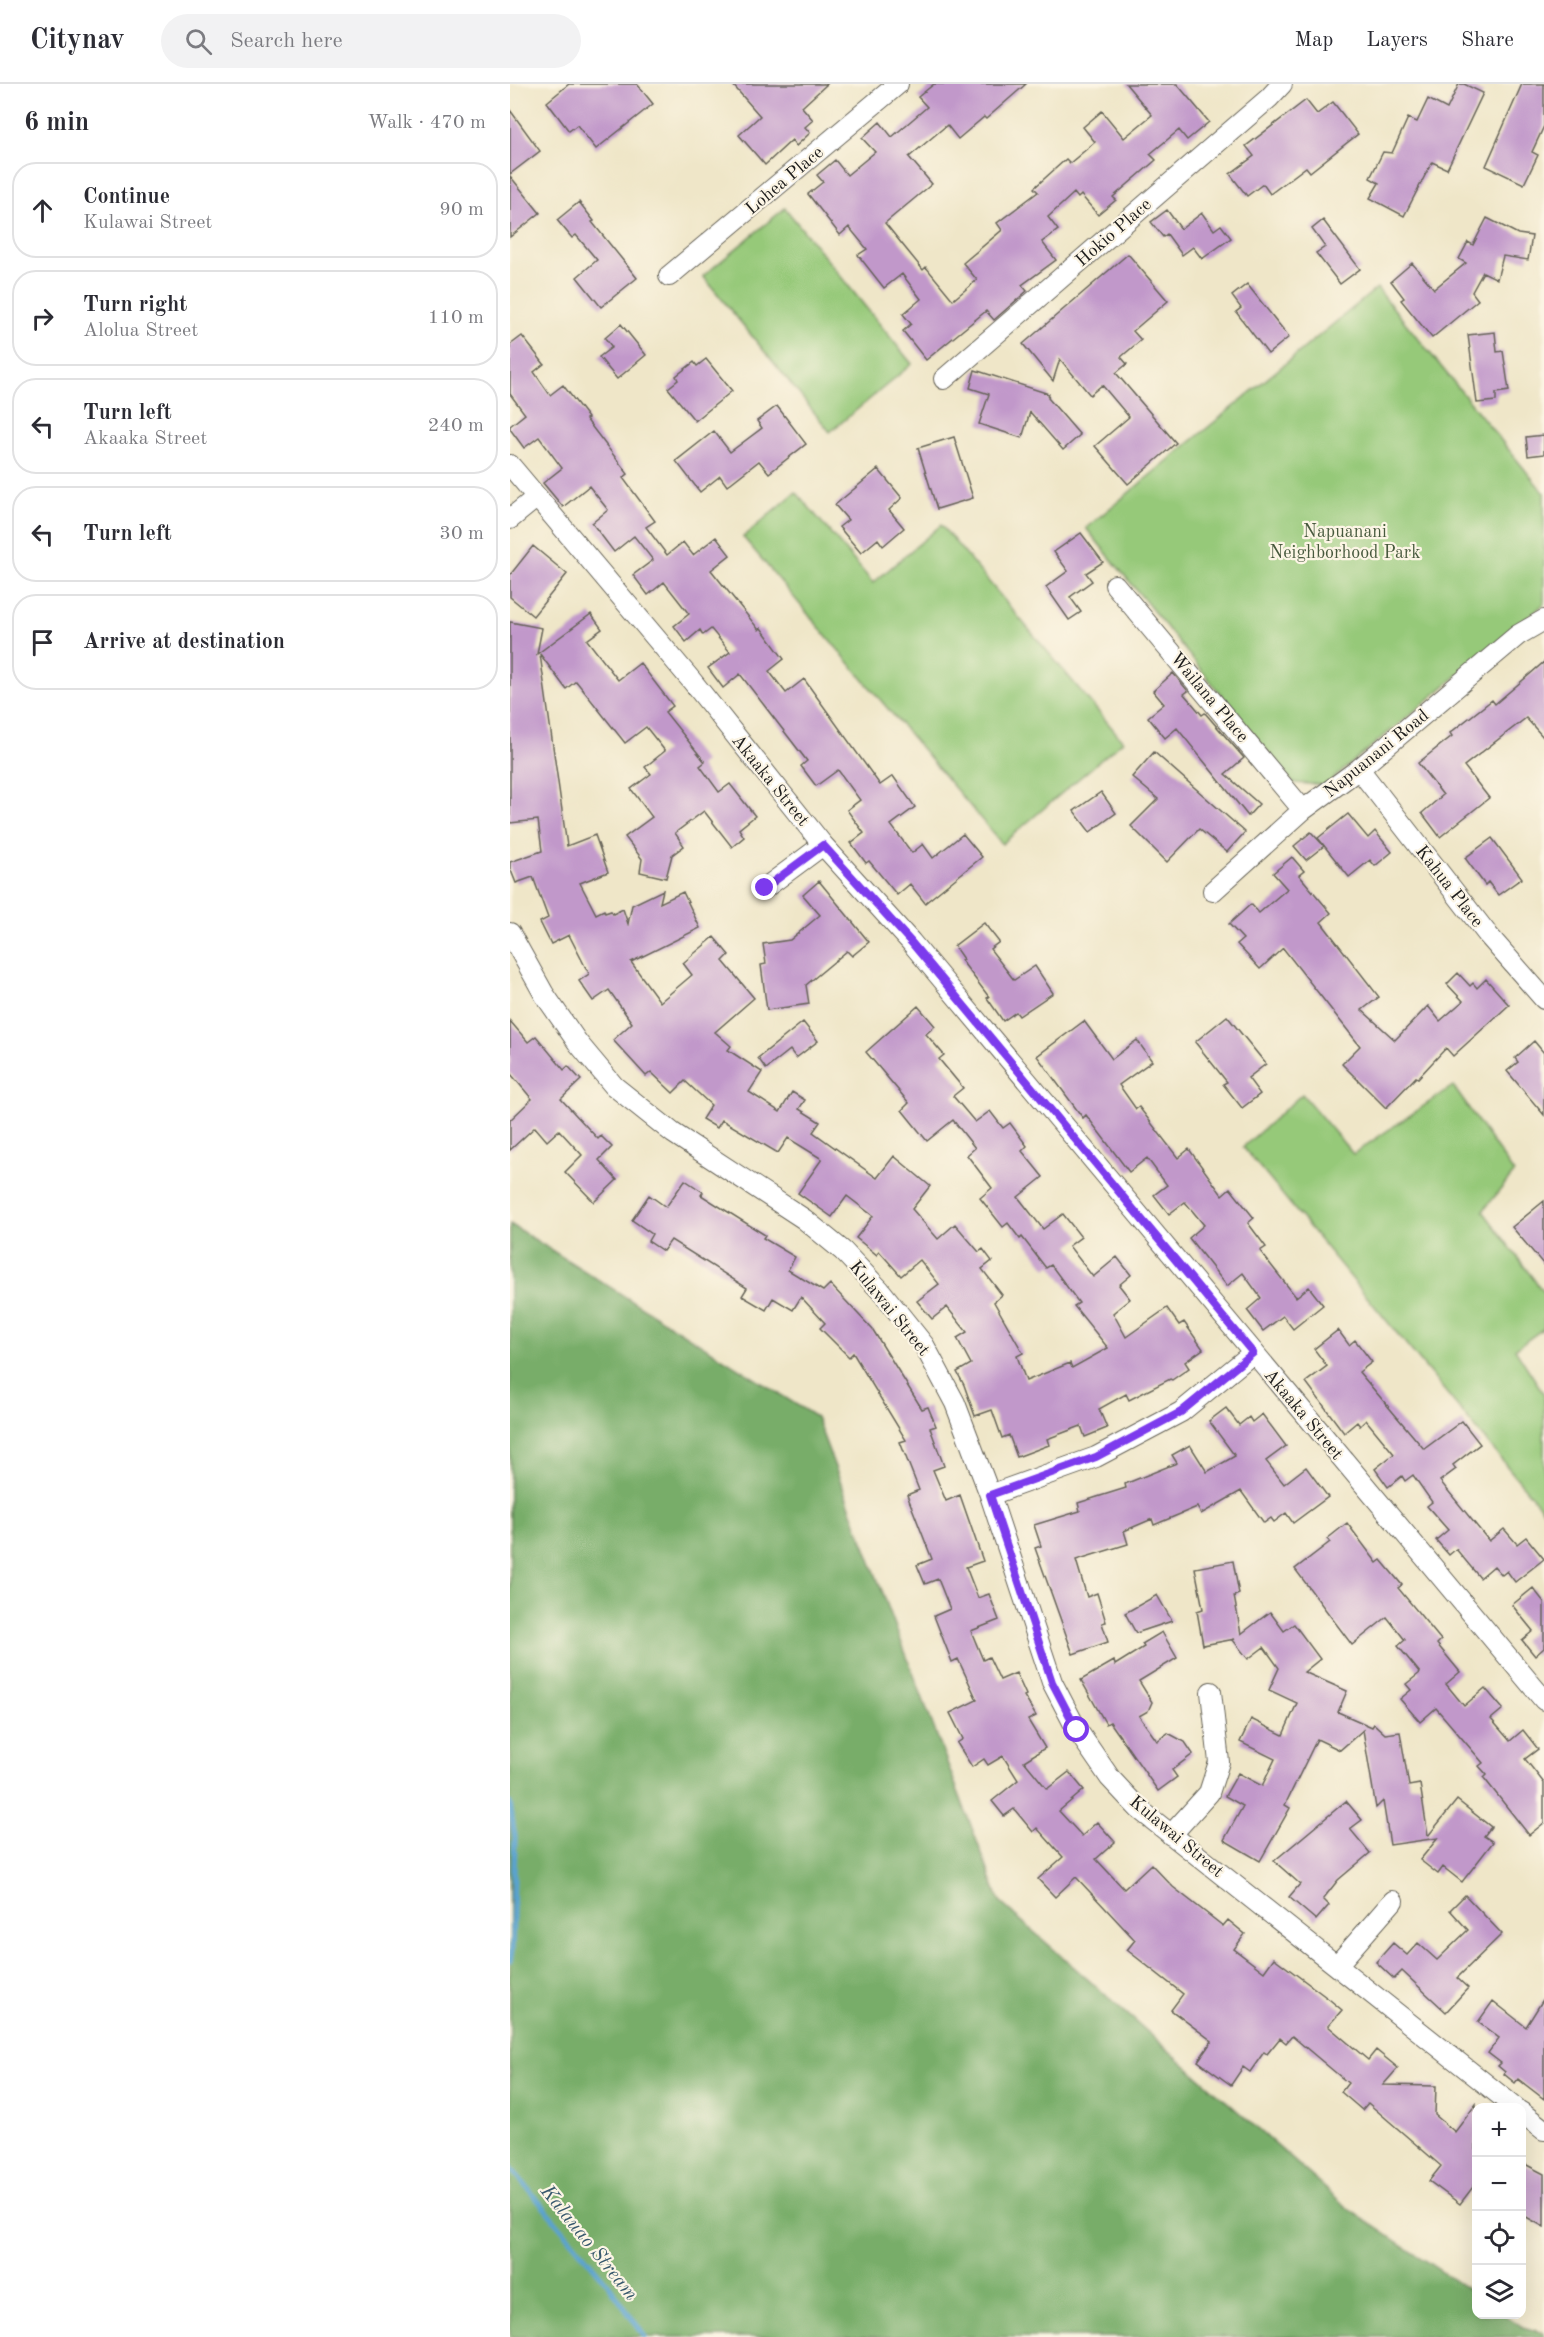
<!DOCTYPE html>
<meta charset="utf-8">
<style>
:root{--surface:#fff;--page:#f2f2f3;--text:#2b2b33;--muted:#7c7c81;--line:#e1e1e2}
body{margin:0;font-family:"Old Standard TT",serif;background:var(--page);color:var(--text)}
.controls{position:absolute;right:18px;bottom:18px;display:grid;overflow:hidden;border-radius:12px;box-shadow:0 6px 24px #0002}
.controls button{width:54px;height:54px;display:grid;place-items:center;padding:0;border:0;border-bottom:2px solid var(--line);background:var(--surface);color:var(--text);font:30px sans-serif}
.stop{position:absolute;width:18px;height:18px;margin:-14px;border:4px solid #7c3aed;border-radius:50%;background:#fff}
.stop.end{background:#7c3aed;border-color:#fff;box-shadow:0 2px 6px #0008}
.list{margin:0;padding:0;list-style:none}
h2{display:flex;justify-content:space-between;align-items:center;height:78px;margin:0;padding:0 24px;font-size:26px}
h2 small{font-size:20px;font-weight:400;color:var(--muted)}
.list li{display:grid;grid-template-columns:39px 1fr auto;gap:18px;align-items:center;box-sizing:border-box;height:96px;margin:0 12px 12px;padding:0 12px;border:2px solid var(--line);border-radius:24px}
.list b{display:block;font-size:22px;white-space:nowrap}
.list p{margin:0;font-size:20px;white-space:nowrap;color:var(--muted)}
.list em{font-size:20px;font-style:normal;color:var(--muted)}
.icon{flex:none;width:33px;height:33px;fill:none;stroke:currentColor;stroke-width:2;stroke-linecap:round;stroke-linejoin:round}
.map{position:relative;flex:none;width:1034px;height:2253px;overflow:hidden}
header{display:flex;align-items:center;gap:36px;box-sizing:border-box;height:84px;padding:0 30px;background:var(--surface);border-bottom:2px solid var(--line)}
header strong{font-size:28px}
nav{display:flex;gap:33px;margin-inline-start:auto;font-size:21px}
.search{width:420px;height:54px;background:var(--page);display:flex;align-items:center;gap:15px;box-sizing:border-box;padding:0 21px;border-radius:33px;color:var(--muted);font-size:22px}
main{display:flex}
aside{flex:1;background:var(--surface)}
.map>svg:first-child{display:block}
.green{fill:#96c979;stroke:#59724a;stroke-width:1.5}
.forest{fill:#78ad69;stroke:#4a6442;stroke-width:1.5}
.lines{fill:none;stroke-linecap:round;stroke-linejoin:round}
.stream{stroke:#59a2d0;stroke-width:5}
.building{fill:#c198ca}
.street-casing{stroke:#666358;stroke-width:22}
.street{stroke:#fff;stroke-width:20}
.route{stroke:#7c3aed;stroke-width:8}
.labels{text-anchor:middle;stroke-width:4.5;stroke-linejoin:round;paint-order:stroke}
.street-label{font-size:18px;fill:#1c1c1c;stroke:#fcf5e5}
.park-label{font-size:18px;fill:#47593d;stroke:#fcf5e5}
.water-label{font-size:20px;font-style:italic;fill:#37586d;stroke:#fcf5e5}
</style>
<header>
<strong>Citynav</strong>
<div class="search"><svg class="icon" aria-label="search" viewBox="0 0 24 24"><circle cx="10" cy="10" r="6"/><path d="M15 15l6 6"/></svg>Search here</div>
<nav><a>Map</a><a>Layers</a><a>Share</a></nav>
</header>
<main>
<aside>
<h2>6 min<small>Walk · 470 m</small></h2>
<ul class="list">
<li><svg class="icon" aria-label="ahead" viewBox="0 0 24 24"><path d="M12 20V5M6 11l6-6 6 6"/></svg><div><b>Continue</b><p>Kulawai Street</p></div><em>90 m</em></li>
<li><svg class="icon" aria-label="right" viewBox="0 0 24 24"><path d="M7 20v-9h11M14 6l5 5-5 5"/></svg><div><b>Turn right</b><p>Alolua Street</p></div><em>110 m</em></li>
<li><svg class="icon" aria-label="left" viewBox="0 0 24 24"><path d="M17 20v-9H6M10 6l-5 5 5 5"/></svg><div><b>Turn left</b><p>Akaaka Street</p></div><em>240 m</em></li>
<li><svg class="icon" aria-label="left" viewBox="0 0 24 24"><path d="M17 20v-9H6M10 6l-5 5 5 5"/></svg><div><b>Turn left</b></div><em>30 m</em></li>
<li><svg class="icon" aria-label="arrive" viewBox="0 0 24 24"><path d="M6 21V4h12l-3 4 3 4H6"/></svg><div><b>Arrive at destination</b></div></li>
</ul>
</aside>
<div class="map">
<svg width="1034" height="2253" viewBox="0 0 1034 2253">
<rect width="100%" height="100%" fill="#fcf5e5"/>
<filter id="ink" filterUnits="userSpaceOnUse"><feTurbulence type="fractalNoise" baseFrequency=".0167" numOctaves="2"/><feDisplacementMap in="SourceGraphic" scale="12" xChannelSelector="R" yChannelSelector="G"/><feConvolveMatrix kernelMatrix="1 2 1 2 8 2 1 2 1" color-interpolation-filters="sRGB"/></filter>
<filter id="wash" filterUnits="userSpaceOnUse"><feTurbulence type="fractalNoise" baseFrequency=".008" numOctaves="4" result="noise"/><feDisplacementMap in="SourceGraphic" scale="24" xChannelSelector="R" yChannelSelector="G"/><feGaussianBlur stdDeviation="1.35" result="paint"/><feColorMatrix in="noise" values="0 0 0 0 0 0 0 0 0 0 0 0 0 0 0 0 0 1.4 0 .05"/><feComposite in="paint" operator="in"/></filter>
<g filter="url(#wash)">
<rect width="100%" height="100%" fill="#efe6c8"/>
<path class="green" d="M275,124L402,280L320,348L193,192Z
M867,204L1034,409V520L815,701L783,699L576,444Z
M286,408L363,499L431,441L613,657L492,760L233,453Z
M943,1002L1004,1089L973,1127L1034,1209V1244L1005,1265L1034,1310V1427L733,1063L792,1010L843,1070Z"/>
<path class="forest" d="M0,1140L306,1333L490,1818L840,2126L966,2211V2230L995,2231L1013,2243L1034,2249V2253H0Z"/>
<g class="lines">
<path class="stream" d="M0,1719L5,1753L2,1867L0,1877
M0,2083L98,2200L135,2253"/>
</g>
<g id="blocks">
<path class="building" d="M59,0H127L143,20L86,65L67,41L59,47L37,18Z
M222,0H317L292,23L303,36L295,43L300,49L286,62L282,56L255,81L229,51L250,32Z
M424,0H516L476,35L474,33L448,55L437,41L399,73L422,100L375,139L413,186L416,183L443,216L467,196L453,179L492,146L487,139L528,108L524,104L556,75L560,79L585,58L573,43L592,27L614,54L642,31L616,0H667L699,38L677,56L669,46L640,70L646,76L603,113L606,116L588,131L571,111L568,114L564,109L538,133L548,146L532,158L546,176L512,201L517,207L484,236L476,227L416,276L393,247L401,240L393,230L411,215L392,190L374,204L348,171L357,165L339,143L330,151L298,110L313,98L307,91L325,76L337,91L365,68L352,54L370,38L382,53L417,23L408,13Z
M949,0H954L973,9L937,85L922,78L894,132L860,114L869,99L860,94L873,68L882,69L898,34L907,38L918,15L937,25Z
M1012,0H1034V42L1022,68L1028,71L1014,100L976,82Z
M796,16L807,30L823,18L848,50L800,88L796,83L760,110L753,100L737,112L720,90L744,72L736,62Z
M0,26L30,67L0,90Z
M0,92L30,129L0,153Z
M69,118L84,137L82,138L127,194L91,223L67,193L87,176L66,151L62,154L47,136Z
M657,126L671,145L692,129L704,146L711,141L721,154L692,175L683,163L672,171L657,150L653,153L641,138Z
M977,134L1008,150L1022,152L1018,176L993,172L987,195L973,188L962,208L968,216L922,254L891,216L894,214L881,197L902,179L924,205L956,179L949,175L958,158L963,161Z
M813,136L850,185L830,200L806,169L815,163L802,145Z
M618,170L658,217L623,247L631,256L611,273L617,280L606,289L666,359L618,400L585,362L619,333L592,301L580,311L550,275L543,297L513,260Z
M737,200L779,253L758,270L726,228L731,224L722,212Z
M111,240L136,271L107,295L89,273L102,263L95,254Z
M985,248L987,268L993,267L999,307L986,309V317L967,319L958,251Z
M12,252L34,280L24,288L40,311L53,301L78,334L76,335L118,390L113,394L145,437L136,443L157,471L173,458L183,471L206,453L220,471L201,486L249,546L251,544L274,575L259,587L276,609L294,595L370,701L383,692L405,723L381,741L402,769L413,760L423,774L453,750L472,773L415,819L400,800L387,811L359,777L356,779L341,759L354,749L337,726L350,716L328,686L306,702L291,682L297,677L230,590L213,604L198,584L220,568L201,545L193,551L190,546L176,558L164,542L179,530L154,498L138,511L123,491L143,476L124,452L104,468L82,439L98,426L79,402L53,423L33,399L52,384L29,353L14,364L0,345V342L15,330L0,310V261Z
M196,275L222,307L185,337L158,304L168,296L166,292L184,278L187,282Z
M465,286L539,310L538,314L570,351L553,366L520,328L512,354L469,340L479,310L460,304Z
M267,322L296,360L259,389L249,377L217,402L210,392L190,408L166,377L204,347L220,368L252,344L247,337Z
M1034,351V370L1018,372L1016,353Z
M444,353L463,414L427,425L408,364Z
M368,385L392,414L379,426L394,444L373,462L368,455L351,469L329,443L338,436L325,421Z
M571,449L593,478L576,489L582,497L560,513L571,528L559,536L536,503L558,487L544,468Z
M23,462L57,490L23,532L0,513V491Z
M81,530L92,545L77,556L108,596L130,579L163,622L155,628L195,678L190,682L209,708L220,700L245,732L229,745L234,753L222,763L194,727L165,749L174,762L162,771L156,794L130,788L132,775L115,753L142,733L121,705L141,690L135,683L155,667L136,643L115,659L66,597L56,605L30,570L57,762L85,751L98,788L70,799L86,830L94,826L95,829L101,827L103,830L113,825L118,840L122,821L153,806L150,819L173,808L190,844L121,878L150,918L182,891L173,879L204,853L219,871L213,877L244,914L205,948L221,962L218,966L252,988L239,1008L270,1028L282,1008L295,1016L289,1025L310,1038L303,1048L367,1094L384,1072L420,1102L402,1125L428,1155L445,1140L469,1168L473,1165L482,1177L472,1185L492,1211L484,1218L513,1269L507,1272L516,1297L560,1279L562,1284L598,1264L564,1222L569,1219L541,1181L536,1184L512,1153L510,1155L498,1139L493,1143L470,1114L482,1104L457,1071L465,1064L443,1036L417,1057L392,1026L399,1019L356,968L408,922L425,942L416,950L434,971L429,975L453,1004L443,1012L465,1038L480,1027L493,1044L500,1039L517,1062L512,1067L533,1093L508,1113L533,1145L553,1130L571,1153L559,1162L583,1193L607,1173L621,1191L609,1201L620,1215L603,1229L616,1253L657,1224L669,1241L674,1238L693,1265L675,1278L679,1284L662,1296L660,1295L619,1316L616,1310L589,1325L597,1344L575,1353L571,1342L537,1355L539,1361L507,1373L499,1351L492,1354L482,1326L465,1332L454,1301L447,1288L461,1280L447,1254L457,1248L437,1223L422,1235L407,1217L429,1200L410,1176L391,1192L369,1167L367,1171L346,1154L363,1132L337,1112L322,1133L288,1109L312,1075L278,1054L268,1069L212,1036L207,1044L192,1035L201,1021L175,997L163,1009L141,988L136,992L103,956L122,939L99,906L83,917L69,897L79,890L59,851L41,860L30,838L38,834L23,793L6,799L0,784V778L32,767L28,736L0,739V538L32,544L27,570Z
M1034,578V654L1016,634L954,682L979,714L930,753L912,729L933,711L908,679L942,652L940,649L982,616L985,620Z
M663,589L678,607L674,610L692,631L695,629L734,674L715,690L749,720L738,732L667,644L655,654L638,633L654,620L643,607Z
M644,668L735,748L717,768L689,745L657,778L621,742L648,715L622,693Z
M591,708L606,729L580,748L564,727Z
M838,730L858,754L865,747L882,768L865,782L860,776L839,793L808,754Z
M801,748L814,762L796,776L784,762Z
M982,754L1012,794L988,811L978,798L975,801L955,774Z
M782,773L794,787L789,791L821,829L811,838L869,913L852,926L885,956L918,922L930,937L953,917L937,900L948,889L960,902L963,899L967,904L976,895L999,921L943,972L936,964L908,994L906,993L876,1024L832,980L850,962L773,864L750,885L727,860L733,855L719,840L741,820L749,829L777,805L763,789Z
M309,797L359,858L342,872L337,867L296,901L299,920L257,926L251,881L256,880L253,860L280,856L310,831L293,811Z
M474,839L489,858L480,865L504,896L525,882L543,909L509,932L506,928L493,937L477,914L479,913L451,876L453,875L444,862Z
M717,932L756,980L738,994L750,1010L732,1024L713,1000L717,998L685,958Z
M0,937L18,958L26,952L54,986L58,982L71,996L51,1015L88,1055L91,1052L102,1063L89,1076L107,1096L84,1118L55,1088L72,1071L49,1046L37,1057L25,1043L0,1066V1036L22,1015L0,989Z
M574,937L602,975L627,956L642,977L609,1001L626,1025L629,1023L668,1074L679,1065L712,1111L720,1104L744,1134L738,1139L756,1163L750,1167L786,1213L799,1203L813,1221L783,1245L773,1232L753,1247L737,1226L751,1214L733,1189L717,1202L679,1154L694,1141L675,1118L659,1130L644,1111L657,1101L637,1074L619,1088L576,1031L573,1034L527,972Z
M293,938L308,957L286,974L280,966L256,985L248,974Z
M1024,957L1034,969V1031L997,987L1008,978L1005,974Z
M175,1096L193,1108L191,1111L255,1151L253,1154L285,1173L278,1186L313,1207L320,1200L363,1246L412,1325L418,1323L426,1342L420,1344L434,1382L423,1386L436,1417L450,1411L473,1477L456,1483L468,1514L479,1510L489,1536L461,1547L473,1576L479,1573L490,1596L506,1589L516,1611L514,1612L526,1632L518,1636L535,1664L514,1677L537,1705L559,1688L574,1706L549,1727L572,1752L587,1738L605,1758L586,1775L614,1805L641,1780L663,1803L713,1842L718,1836L735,1850L724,1865L754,1888L764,1874L820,1916L832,1926L818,1942L858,1976L866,1966L888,1984L873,2001L926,2002L925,2031L945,2048L966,2020V2099L950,2120L919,2097L931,2082L858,2019L852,2026L831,2008L838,1999L782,1952L776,1959L770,1954L757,1970L754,1968L740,1988L733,1983L721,2001L688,1977L702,1957L661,1926L673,1910L617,1866L625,1856L566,1793L545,1813L528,1795L553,1773L527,1744L523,1748L504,1725L494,1732L482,1717L508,1696L493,1672L478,1681L474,1675L462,1683L447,1659L453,1655L440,1629L467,1616L448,1575L442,1578L424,1532L440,1525L428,1495L415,1500L407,1481L422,1475L397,1411L409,1406L390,1358L396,1356L343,1269L339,1273L310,1244L315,1239L291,1213L283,1226L263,1214L256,1226L232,1212L237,1204L161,1156L153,1167L138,1157L142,1150L122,1136L139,1111L156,1123Z
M1034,1117V1181L1002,1143Z
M828,1246L839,1261L845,1256L862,1278L849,1288L914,1365L952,1337L970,1360L943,1381L946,1385L930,1397L979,1457L994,1445L1007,1460L1016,1453L1034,1475L1005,1498L997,1487L992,1491L984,1482L970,1494L946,1465L939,1471L926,1456L938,1446L917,1422L922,1418L903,1391L895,1397L892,1392L878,1403L865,1385L884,1370L856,1336L850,1342L847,1338L834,1349L796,1298L817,1282L804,1265Z
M716,1324L729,1341L739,1333L742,1338L752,1330L776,1362L756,1377L774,1400L796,1383L818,1413L783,1439L776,1429L764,1438L761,1434L754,1439L731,1407L691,1430L687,1423L644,1441L642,1435L614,1447L618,1460L566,1476L577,1513L587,1509L596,1538L592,1539L598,1558L563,1570L525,1464L531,1462L524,1441L570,1427L568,1419L616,1404L615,1400L667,1379L662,1371L680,1361L697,1388L725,1372L699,1337Z
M837,1439L867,1479L871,1476L892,1501L888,1504L931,1556L927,1560L950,1588L936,1600L954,1622L975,1604L993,1625L981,1635L1000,1657L1013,1646L1028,1665L1015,1675L1034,1699V1739L1019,1751L974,1694L977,1691L969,1682L973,1679L926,1624L910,1638L890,1615L901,1606L896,1600L910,1589L888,1562L895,1556L877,1533L842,1561L785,1485L820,1458L817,1455Z
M723,1477L729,1510L724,1512L731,1550L760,1528L774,1547L784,1540L810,1575L794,1588L837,1607L828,1628L862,1643L864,1640L875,1650L890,1648L899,1702L910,1700L918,1752L947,1716L981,1743L974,1752L983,1758L952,1798L933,1783L928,1790L910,1776L928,1754L880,1761L873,1717L866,1724L853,1646L830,1666L807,1655L775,1721L780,1724L750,1777L714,1756L733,1722L715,1712L728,1689L752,1702L765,1675L730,1658L741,1635L773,1651L787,1619L759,1606L769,1584L754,1563L738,1575L723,1556L725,1555L693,1561L687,1527L693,1525L685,1484Z
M1023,1504L1034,1518V1564L1025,1572L1012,1556L1023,1547L1002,1521Z
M647,1511L662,1537L626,1549L615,1529Z
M652,1548L667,1574L629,1597L642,1618L638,1627L629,1632L647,1657L658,1649L675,1658L683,1670L662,1686L667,1693L648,1707L600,1638L596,1640L571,1596L604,1577L605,1581L634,1563L632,1560Z
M836,1717L852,1736L840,1745L860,1769L828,1796L813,1815L819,1821L806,1836L779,1813L790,1800L764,1777Z
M955,1811L992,1850L947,1894L958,1904L936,1928L892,1887L884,1895L866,1878L883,1859L897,1871L908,1859L927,1876L958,1846L940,1826Z
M1034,1914V2015L1008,1995L1005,1999L994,1990L995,1988L988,1982L991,1979L978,1969L989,1954L968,1938L983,1917L1016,1943Z
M1011,2078L1034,2090V2143L1011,2130Z"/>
</g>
</g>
<g filter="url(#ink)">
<use href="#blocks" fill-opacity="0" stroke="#666358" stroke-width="1.5"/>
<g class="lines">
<g class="street-casing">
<path id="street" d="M159,192L388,0
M434,295L759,14L772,0
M0,381L182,597L313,761L401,858L1034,1616
M0,435L27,413
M605,501L793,726
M849,685L978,851L1034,915
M255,804L313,761
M703,807L793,726L849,685L1008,551L1034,536
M0,849L34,910L68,959L104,1002L163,1049L294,1135L333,1167L370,1206L414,1261L445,1319L480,1411L542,1598L567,1646L600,1694L629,1725L1006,2024
M480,1411L586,1373L671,1328L743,1269
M661,1751L699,1709L709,1678L701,1608
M828,1880L883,1817
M1011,2028L1034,2046"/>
</g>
<use href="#street" class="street"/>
</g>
</g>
<g class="lines" filter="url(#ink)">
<path class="route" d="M255,804L313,761L401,858L743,1269L671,1328L586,1373L480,1411L542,1598L567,1646"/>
</g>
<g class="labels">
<g class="street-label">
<text transform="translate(274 96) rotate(-40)" y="6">Lohea Place</text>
<text transform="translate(603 148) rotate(-41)" y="6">Hokio Place</text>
<text transform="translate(700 613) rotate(50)" y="6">Wailana Place</text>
<text transform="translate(866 669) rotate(-39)" y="6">Napuanani Road</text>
<text transform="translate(261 696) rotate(51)" y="6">Akaaka Street</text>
<text transform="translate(940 802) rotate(52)" y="6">Kahua Place</text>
<text transform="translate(380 1224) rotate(51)" y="6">Kulawai Street</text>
<text transform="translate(794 1330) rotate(50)" y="6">Akaaka Street</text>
<text transform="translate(667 1752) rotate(40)" y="6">Kulawai Street</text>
</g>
<g class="park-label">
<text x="835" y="453">Napuanani<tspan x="835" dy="21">Neighborhood Park</tspan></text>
</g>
<g class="water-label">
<text transform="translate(80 2158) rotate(51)" y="7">Kalauao Stream</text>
</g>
</g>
</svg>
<div class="controls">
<button>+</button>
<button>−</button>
<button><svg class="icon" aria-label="locate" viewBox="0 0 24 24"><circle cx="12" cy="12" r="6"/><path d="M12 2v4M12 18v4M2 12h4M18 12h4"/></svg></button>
<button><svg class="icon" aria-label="layers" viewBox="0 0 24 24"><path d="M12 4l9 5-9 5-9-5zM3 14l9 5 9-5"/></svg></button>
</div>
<div class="stop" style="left:567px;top:1646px"></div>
<div class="stop end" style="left:255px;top:804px"></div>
</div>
</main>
